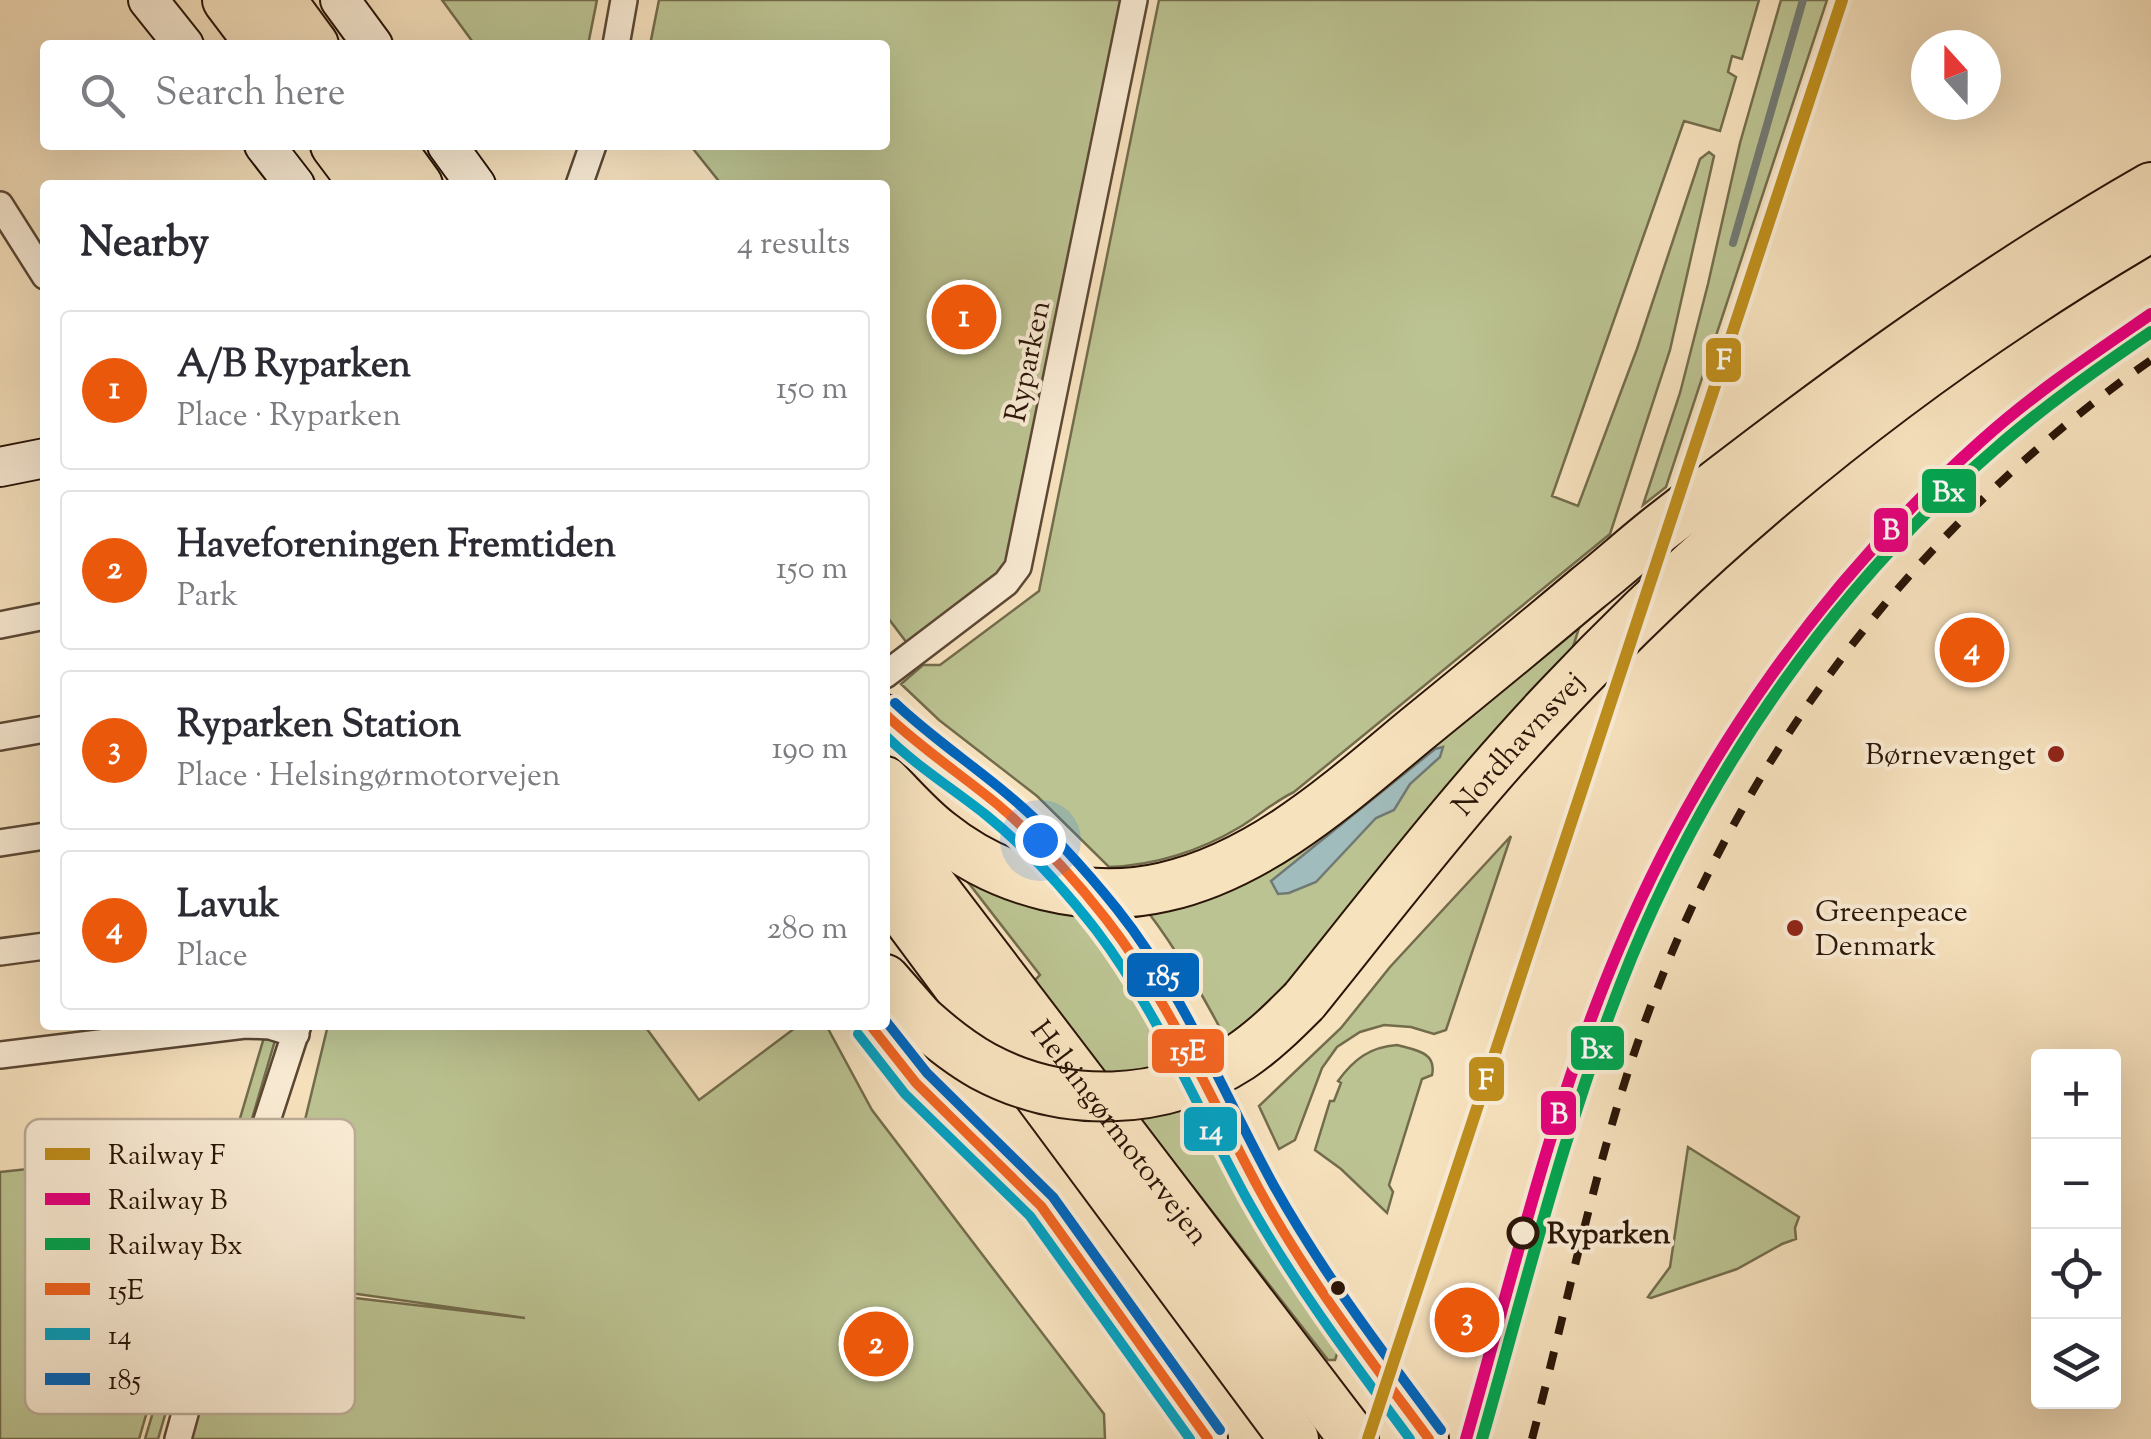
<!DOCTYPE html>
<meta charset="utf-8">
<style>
:root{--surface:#fff;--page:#f2f2f3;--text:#2b2b33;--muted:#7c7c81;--line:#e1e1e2;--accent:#ea580c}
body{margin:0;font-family:"Sorts Mill Goudy",serif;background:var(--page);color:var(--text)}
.controls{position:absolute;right:30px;bottom:30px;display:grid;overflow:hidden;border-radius:10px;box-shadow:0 10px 40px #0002}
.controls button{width:90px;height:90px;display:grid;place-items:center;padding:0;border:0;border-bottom:2px solid var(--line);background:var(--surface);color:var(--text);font:50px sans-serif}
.compass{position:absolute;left:1911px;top:30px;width:90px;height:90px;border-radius:50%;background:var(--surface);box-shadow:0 10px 40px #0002;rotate:339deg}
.you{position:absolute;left:1040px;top:840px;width:35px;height:35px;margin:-25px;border:8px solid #fff;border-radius:50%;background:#1a73e8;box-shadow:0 0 0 15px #1a73e833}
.badge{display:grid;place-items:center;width:65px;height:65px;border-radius:50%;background:var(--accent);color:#fff;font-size:32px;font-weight:700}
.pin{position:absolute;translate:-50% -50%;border:5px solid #fff;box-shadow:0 2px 10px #0006}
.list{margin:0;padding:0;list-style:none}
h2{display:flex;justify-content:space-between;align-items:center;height:130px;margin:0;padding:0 40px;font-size:42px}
h2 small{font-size:32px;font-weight:400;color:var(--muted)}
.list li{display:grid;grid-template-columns:65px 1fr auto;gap:30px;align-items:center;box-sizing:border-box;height:160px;margin:0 20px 20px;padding:0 20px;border:2px solid var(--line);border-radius:10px}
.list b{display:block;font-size:38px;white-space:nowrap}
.list p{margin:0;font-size:32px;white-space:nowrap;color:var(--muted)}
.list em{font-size:32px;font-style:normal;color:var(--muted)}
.icon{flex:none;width:55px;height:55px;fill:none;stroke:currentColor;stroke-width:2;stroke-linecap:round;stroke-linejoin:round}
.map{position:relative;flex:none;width:2151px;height:1439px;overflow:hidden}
.search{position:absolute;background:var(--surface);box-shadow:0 10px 40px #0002;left:40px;top:40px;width:850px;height:110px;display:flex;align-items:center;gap:25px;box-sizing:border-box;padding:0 35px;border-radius:10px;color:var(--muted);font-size:38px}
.panel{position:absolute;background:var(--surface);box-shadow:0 10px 40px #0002;left:40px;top:180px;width:850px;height:850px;border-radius:10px}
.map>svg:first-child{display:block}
.green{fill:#bcc392;stroke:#736c4c;stroke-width:2.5}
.water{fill:#a1bcbc;stroke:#717974;stroke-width:2.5}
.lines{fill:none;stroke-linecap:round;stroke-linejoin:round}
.stream{stroke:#717974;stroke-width:8}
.street-casing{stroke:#5d4835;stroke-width:30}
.secondary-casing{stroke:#2a1507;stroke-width:42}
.highway-casing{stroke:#2a1507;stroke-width:52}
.street{stroke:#faecd5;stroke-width:25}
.secondary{stroke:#faecd5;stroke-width:38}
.highway{stroke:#f7e2be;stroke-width:48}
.rail{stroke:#2a1507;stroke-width:8;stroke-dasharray:18 18;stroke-linecap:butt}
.secondary-bridge-casing{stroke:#2a1507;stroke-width:42;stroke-linecap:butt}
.highway-bridge-casing{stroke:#2a1507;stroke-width:52;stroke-linecap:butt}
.secondary-bridge{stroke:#faecd5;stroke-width:38}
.highway-bridge{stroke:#f7e2be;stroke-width:48}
.bus-1-casing{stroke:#faecd5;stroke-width:18}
.bus-2-casing{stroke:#faecd5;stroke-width:18}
.bus-3-casing{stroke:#faecd5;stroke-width:18}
.bus-1{stroke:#f26522;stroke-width:10}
.bus-2{stroke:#02a2c4;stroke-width:10}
.bus-3{stroke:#0065bd;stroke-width:10}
.rail-1-casing{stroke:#faecd5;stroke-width:20}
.rail-2-casing{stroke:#faecd5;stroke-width:20}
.rail-3-casing{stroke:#faecd5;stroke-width:20}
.rail-1{stroke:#bf8e1c;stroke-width:12}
.rail-2{stroke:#e5007d;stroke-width:12}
.rail-3{stroke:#00a651;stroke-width:12}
.poi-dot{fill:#8f2418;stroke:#faecd5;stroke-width:4}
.stop-dot{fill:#faecd5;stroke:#2a1507;stroke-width:5}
.bus-dot{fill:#2a1507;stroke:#faecd5;stroke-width:4}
.labels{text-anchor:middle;stroke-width:8;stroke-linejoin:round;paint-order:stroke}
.street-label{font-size:30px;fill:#2a1507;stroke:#faecd5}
.poi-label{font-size:30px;fill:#2a1507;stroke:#faecd5;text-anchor:end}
.stop-label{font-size:30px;font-weight:bold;fill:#2a1507;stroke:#faecd5;text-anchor:start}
.key{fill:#faecd5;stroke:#bcac97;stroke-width:2.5}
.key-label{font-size:28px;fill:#2a1507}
.line-badge{stroke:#faecd5;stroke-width:4}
.badge-label{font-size:28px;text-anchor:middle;font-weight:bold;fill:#fff}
</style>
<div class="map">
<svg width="2151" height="1439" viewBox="0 0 2151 1439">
<rect width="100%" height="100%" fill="#f7e2be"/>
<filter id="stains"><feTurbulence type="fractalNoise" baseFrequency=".002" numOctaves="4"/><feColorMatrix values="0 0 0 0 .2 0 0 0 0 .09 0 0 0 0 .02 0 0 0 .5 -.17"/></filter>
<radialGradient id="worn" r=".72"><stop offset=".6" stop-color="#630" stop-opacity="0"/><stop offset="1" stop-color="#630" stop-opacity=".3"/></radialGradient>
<path class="green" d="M442,0H597L588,45H475Z
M659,0H1124L1007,568L907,643L885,614V185H722L690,145H885V45H650Z
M1159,0H1759L1742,59L1732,56L1728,72L1736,77L1720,131L1684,121L1552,496L1578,506L1637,349L1700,159L1709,152L1714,156L1670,350L1610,534L1294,792C1275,801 1258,816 1240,827C1200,851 1155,865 1109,867L1037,796L939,720L901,684L923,665H940L1039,591Z
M1781,0H1827L1666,487L1643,505L1680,393L1708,284L1740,143Z
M1585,609L1566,669L1299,975L1227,1041C1203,996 1179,953 1148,912L1200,901L1244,880Z
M1511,836L1446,1030L1434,1034L1411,1027L1384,1025L1360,1032L1337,1047L1322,1068L1295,1140L1279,1149L1259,1106L1341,1028L1390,967Z
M964,877L1084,914L1136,979L1342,1339L1335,1360H1328L1033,982L1040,975Z
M328,1025H644L699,1100L799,1025H826L872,1110L1104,1414L1105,1439H181L223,1276L304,1292L525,1318L266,1281Z
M265,1034L276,1037L158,1439H145Z
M1397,1045C1415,1050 1437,1052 1432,1075L1422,1079L1389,1185L1393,1192L1387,1213L1341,1169L1315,1150L1330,1101H1334L1341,1083L1338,1081C1354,1059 1370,1047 1397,1045Z
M1688,1147L1799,1217L1795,1228L1796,1239L1782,1244L1737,1269L1651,1298L1648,1297L1650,1294L1670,1267Z
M224,1148L139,1439H0V1172Z"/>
<path class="water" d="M1443,747L1440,757L1410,784L1394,810L1376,818L1316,882L1289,893L1278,894L1271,881L1435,749Z"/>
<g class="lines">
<path class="stream" d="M1733,243L1803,0"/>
<g class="street-casing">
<path id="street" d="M616,45L624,0
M579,185L593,145
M0,205L45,276
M0,625L45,616
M885,675L1006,583L1018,567L1134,0
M0,737L45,729
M0,843L45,836
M0,952L45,946
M0,1055L245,1025L270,1026L296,1034
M178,1439L260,1142L298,1025"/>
</g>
<g class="secondary-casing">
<path id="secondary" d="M148,0L184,45
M340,0L373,45
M264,145L295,185
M447,145L476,185
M0,467L45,458
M885,714L917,745L998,806L1046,852
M1107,921L1145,973L1172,1017L1257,1185L1282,1230L1373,1362L1429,1439
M870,1025L916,1083L1041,1206L1071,1245L1208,1439"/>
</g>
<g class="highway-casing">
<g id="highway">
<path d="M227,0L261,45"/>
<path d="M281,0L314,45"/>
<path d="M335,145L365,185"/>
<path d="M389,145L418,185"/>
<path d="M885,781C903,799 920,819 940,834C1001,883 1087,905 1164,887C1262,865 1341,792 1416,730C1474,683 1531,636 1588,588C1612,569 1635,548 1659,529C1816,406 1978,286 2151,187"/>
<path id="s1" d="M885,824L1354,1439"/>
<path d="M885,888L1294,1439"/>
<path d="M885,979L921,1020"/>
<path id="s2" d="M1304,1001C1386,899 1466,795 1556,700C1730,515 1932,355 2151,227"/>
</g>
</g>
<use href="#street" class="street"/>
<use href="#secondary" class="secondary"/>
<use href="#highway" class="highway"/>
<path class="rail" d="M1532,1439C1570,1295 1598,1148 1650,1008C1746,747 1923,520 2151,360"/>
<g class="secondary-bridge-casing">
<path id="secondary-bridge" d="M1046,852L1107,921"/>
</g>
<g class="highway-bridge-casing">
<path id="highway-bridge" d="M921,1020C940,1037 960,1053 983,1066C1063,1109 1163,1107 1240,1057C1264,1041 1284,1021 1304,1001"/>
</g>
<use href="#secondary-bridge" class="secondary-bridge"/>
<use href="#highway-bridge" class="highway-bridge"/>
<g class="bus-1-casing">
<path id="bus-1" d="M885,714C921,748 959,773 997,804C1037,838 1074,878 1106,919C1170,1001 1210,1098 1259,1189C1307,1278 1369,1358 1429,1439
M870,1025L916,1083L1041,1206L1208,1439"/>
</g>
<g class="bus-2-casing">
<path id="bus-2" d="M885,735C916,766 952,788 986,815C1027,848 1064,889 1096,930C1159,1013 1198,1110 1248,1201C1295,1285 1353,1362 1410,1439
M858,1034L905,1094L1030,1216L1190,1439"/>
</g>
<g class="bus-3-casing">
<path id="bus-3" d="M895,703C931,737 970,763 1007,794C1048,828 1084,868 1117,909C1184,993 1223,1093 1274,1186C1322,1272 1382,1351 1441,1430
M885,1020L927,1073L1053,1197L1220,1430"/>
</g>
<use href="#bus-1" class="bus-1"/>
<use href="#bus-2" class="bus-2"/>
<use href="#bus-3" class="bus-3"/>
<g class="rail-1-casing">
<path id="rail-1" d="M1368,1439L1842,0"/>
</g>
<g class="rail-2-casing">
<path id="rail-2" d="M1466,1439C1513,1275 1552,1105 1619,948C1701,754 1824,581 1981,441C2034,393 2093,354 2151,314"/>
</g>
<g class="rail-3-casing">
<path id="rail-3" d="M1482,1439C1528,1277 1568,1112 1632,956C1712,764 1836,586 1994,450C2043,407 2097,369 2151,332"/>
</g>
<use href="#rail-1" class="rail-1"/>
<use href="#rail-2" class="rail-2"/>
<use href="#rail-3" class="rail-3"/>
</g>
<g class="poi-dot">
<circle cx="2056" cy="754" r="10"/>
<circle cx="1795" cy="928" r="10"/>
</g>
<circle class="stop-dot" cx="1523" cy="1233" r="14"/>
<circle class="bus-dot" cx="1338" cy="1288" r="9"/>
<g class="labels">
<g class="street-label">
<text transform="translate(1027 361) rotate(-78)" y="10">Ryparken</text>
<text dy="10" stroke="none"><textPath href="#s2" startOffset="335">Nordhavnsvej</textPath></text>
<text dy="10" stroke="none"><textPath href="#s1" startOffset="388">Helsingørmotorvejen</textPath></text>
</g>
<g class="poi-label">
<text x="2036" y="764">Børnevænget</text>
<text x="1815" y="921" text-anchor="start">Greenpeace<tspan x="1815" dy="34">Denmark</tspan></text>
</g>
<g class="stop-label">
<text x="1547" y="1243">Ryparken</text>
</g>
</g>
<rect x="25" y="1119" width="330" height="295" rx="15" class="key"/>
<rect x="45" y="1148" width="45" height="12" fill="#bf8e1c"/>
<rect x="45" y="1193" width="45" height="12" fill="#e5007d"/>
<rect x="45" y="1238" width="45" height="12" fill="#00a651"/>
<rect x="45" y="1283" width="45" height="12" fill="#f26522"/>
<rect x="45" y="1328" width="45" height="12" fill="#02a2c4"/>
<rect x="45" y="1373" width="45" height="12" fill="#0065bd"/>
<g class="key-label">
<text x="108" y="1164">Railway F</text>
<text x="108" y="1209">Railway B</text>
<text x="108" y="1254">Railway Bx</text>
<text x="108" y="1299">15E</text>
<text x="108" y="1344">14</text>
<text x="108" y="1389">185</text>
</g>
<g class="line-badge">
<rect x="1704" y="336" width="39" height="48" rx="10" fill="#bf8e1c"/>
<rect x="1920" y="467" width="58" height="48" rx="10" fill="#00a651"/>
<rect x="1872" y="506" width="38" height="48" rx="10" fill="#e5007d"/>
<rect x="1125" y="951" width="76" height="48" rx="10" fill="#0065bd"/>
<rect x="1569" y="1024" width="57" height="48" rx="10" fill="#00a651"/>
<rect x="1150" y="1027" width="76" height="48" rx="10" fill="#f26522"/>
<rect x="1467" y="1055" width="39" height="48" rx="10" fill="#bf8e1c"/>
<rect x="1539" y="1089" width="39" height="48" rx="10" fill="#e5007d"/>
<rect x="1182" y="1105" width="57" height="48" rx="10" fill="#02a2c4"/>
</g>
<g class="badge-label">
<text x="1724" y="369">F</text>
<text x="1949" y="501">Bx</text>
<text x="1891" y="539">B</text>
<text x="1163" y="985">185</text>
<text x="1597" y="1058">Bx</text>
<text x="1188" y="1060">15E</text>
<text x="1486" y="1089">F</text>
<text x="1559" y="1123">B</text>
<text x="1211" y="1139">14</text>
</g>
<rect width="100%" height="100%" filter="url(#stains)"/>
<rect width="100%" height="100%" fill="url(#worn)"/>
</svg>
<div class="controls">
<button>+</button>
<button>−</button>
<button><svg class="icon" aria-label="locate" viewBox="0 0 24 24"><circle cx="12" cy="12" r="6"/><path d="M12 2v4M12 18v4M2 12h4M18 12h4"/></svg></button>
<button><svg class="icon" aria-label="layers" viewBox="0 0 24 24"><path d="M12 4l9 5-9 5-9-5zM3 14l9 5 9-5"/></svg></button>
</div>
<svg class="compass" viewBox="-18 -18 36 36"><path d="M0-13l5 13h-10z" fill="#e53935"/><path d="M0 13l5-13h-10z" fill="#7c7c81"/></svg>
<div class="you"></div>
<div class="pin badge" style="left:964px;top:317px">1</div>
<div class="pin badge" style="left:876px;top:1344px">2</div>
<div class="pin badge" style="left:1467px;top:1320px">3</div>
<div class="pin badge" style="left:1972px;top:650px">4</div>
<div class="search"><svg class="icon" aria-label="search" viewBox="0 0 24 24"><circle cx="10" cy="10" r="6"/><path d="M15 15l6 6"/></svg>Search here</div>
<section class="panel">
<h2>Nearby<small>4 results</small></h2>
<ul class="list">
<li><span class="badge">1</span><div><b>A/B Ryparken</b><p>Place · Ryparken</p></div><em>150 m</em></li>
<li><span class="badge">2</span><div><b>Haveforeningen Fremtiden</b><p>Park</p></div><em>150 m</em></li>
<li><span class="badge">3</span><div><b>Ryparken Station</b><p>Place · Helsingørmotorvejen</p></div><em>190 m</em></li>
<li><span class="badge">4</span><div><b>Lavuk</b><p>Place</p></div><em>280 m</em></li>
</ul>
</section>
</div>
